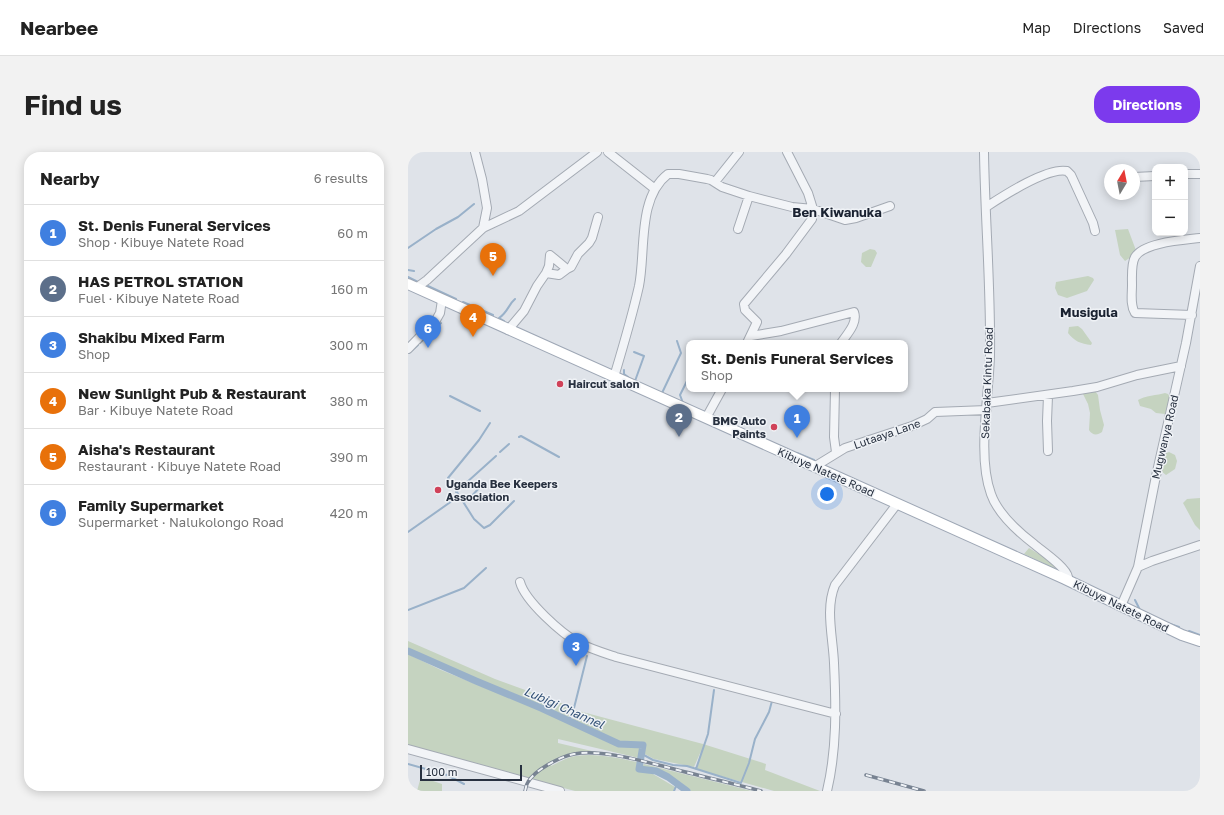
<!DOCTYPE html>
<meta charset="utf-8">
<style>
:root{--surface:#fff;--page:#f2f2f2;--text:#222;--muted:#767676;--line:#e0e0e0;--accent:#7c3aed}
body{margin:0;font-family:"Golos Text",sans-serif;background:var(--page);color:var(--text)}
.controls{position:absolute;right:12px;top:12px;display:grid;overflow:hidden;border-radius:8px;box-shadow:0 2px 10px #0003}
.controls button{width:36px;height:36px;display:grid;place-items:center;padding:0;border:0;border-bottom:1px solid var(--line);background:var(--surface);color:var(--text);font:20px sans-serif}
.compass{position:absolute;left:696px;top:12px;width:36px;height:36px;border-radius:50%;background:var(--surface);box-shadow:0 2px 10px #0003;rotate:10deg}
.scale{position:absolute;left:12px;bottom:10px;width:102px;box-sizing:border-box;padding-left:4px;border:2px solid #283140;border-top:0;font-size:11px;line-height:14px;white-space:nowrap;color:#283140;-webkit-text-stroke:3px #eff2f6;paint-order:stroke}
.you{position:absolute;left:419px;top:342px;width:14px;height:14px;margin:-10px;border:3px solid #fff;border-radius:50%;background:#1a73e8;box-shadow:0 0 0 6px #1a73e833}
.badge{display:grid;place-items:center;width:26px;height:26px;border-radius:50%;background:var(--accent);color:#fff;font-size:13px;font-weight:700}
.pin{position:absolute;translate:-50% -33px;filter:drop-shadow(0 1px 2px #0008)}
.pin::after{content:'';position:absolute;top:21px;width:14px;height:12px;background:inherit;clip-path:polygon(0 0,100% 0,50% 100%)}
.popup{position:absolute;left:278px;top:188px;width:222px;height:52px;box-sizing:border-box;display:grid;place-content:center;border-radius:8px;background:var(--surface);filter:drop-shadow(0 1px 3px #0005);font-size:13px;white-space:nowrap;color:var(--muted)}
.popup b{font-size:15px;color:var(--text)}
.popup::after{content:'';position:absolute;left:50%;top:100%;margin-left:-8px;border:8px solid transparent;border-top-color:var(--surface)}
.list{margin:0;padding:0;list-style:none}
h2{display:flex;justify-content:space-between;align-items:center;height:52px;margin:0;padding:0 16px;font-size:17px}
h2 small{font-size:13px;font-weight:400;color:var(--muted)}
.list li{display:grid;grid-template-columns:26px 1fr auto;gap:12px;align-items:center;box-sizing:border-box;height:56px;padding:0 16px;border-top:1px solid var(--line)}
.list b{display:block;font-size:15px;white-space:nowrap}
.list p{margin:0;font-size:13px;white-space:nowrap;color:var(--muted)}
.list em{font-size:13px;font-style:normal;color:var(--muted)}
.map{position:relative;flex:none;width:792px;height:639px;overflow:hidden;border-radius:16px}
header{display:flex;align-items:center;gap:24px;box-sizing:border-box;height:56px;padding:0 20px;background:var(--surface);border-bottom:1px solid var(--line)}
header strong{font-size:19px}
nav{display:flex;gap:22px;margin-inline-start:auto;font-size:14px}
.intro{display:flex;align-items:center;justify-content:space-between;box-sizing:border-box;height:96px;padding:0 24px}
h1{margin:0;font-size:28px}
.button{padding:10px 18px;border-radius:16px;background:var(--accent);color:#fff;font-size:14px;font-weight:700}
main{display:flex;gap:24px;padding:0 24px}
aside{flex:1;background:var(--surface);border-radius:16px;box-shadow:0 2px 10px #0003}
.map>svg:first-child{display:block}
.green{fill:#c5d3c0}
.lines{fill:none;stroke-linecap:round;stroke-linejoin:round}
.stream{stroke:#99b1c9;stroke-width:2}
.canal{stroke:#99b1c9;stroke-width:7}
.minor-casing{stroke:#a4aab3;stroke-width:10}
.major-casing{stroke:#9ea7b5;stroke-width:12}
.minor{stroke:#f2f4f7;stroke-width:8}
.major{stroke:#fff;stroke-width:10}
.rail-casing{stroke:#788392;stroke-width:3.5}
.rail{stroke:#eff2f6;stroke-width:2;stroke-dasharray:6;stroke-linecap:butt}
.poi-dot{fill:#d04259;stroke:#eff2f6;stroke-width:1.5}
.labels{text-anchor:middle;stroke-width:3;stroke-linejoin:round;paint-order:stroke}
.street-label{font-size:11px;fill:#283140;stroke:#eff2f6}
.poi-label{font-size:11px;font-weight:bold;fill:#283140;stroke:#eff2f6;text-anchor:start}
.water-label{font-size:12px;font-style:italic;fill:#315075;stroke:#eff2f6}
.quarter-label{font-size:13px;font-weight:bold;fill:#1a2231;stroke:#eff2f6}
</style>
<header>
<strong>Nearbee</strong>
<nav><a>Map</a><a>Directions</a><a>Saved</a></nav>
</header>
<div class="intro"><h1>Find us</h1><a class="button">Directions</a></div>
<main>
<aside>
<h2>Nearby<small>6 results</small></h2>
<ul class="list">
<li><span class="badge" style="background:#3f7fe0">1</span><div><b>St. Denis Funeral Services</b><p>Shop · Kibuye Natete Road</p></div><em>60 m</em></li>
<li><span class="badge" style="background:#5c6f8a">2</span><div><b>HAS PETROL STATION</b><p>Fuel · Kibuye Natete Road</p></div><em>160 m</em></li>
<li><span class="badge" style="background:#3f7fe0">3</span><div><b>Shakibu Mixed Farm</b><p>Shop</p></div><em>300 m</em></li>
<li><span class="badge" style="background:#e8710a">4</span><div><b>New Sunlight Pub &amp; Restaurant</b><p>Bar · Kibuye Natete Road</p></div><em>380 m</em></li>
<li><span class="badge" style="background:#e8710a">5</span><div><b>Aisha's Restaurant</b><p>Restaurant · Kibuye Natete Road</p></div><em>390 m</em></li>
<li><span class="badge" style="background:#3f7fe0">6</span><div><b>Family Supermarket</b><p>Supermarket · Nalukolongo Road</p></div><em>420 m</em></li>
</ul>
</aside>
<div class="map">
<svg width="792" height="639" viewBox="0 0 792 639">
<rect width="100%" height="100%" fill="#dfe3e9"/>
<path class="green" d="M720,77L729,101L717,109L712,103L707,78Z
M462,97L467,98L469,101L463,115H458L453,110L454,101Z
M680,124L685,126L686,128L679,139L659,146L650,143L647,136L648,130Z
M670,174L674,177L684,191L683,193C673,192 666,189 660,181L661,175Z
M678,239H687L690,243L692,258L696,273L694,280C689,284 684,283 681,278L682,261L680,252L675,242Z
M757,241L760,242L762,245L757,262L748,261L743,257L732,254L730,248C736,244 750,243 757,241Z
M761,300L767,303L769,309L767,317L758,323L753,319L755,315L751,307L753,303Z
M792,346V378L787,373L775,351L779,347Z
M621,396L650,414L652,419L616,402Z
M0,489L87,527L164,555L160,566L51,520L0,497Z
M0,502L33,518L156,568L209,592L232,595L231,606L150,587V591L188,600C172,600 159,600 144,609L143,614C149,611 155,608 160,606C180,599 210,606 229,610L228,618L245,622L267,635L265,639H167L0,595Z
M167,558L295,592L358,612L357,618L412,639H366L288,617L293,599L286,615L246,607L235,601L236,592L211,590L164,568Z
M236,612L344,639H283L252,619L234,615Z
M19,627L34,632V639H9L12,628Z"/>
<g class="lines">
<path class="stream" d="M0,96L28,77L50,65L66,52
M0,118L6,119
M0,125L12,131
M20,134L48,147
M55,150L85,163
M96,169L91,166C100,160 100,153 107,147
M28,175L33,171
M19,185L23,180
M12,191L15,188
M226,200L236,204L227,229
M1,201L10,193
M216,218V222L220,225
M254,241L273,201L269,189
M42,244L72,259
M275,251L272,243L281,225
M82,271L71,288L40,326L66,367L76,376L82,373L106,349
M111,285L113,284L151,305
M92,300L101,292
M389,301L406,308
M48,340L88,304
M55,350L60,348L73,334
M0,380L51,344
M727,448L732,458
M0,458L56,436L78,416
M759,471L771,475
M781,479L792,483
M161,568L166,556L179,504
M234,602L245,608L265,613L279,614L333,631L341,611L347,587L361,560L364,549
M0,612L39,623L56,632
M288,617L300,582L306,538
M266,639L269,632"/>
<path class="canal" d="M0,499L68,529L133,556L211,592L235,593L231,617L248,619L260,625L279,639"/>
<g class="minor-casing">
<path id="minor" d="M67,0L74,27L79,56L75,76
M200,0L247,37
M576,0C577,68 583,135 582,203C581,244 569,304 583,342C590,362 609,379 626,392C634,399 658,415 660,425L657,427
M777,22H792
M726,25L747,24
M307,30L331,0
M578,55C595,44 639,15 659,19L663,23L685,71L687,79
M330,77L341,44
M159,117L163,115L170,102L181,91L184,86L190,65
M8,136L19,128L75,76L111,59L189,0
M784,163L727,161C722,153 724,142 724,133C724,125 723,112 727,105C736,90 776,88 792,86
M100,178L116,159L129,134L138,121L141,114L142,103L159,117L151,123L138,121
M343,184L373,179L446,160C450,171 439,182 433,191
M339,191L349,170L337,158L336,152L378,102L404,67L405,57L400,41L379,0
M0,197L28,168L32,161L34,148
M206,225C215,195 224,165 231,134C238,99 229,46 260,22H271L299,27L303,28L314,35L341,44L384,55L405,57L437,68L448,66L482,54
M427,237L426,285L428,300
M640,244L639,269L640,299
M579,251L665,239L689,235L729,223L773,214
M298,266L314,237
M406,315L437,296L504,274L519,267L527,260L579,258
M730,415L744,409L792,393
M112,430C117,449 154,482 171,491C183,497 196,501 208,505L428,562
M713,454L730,415L748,324L778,191L792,114
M0,597L152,639
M419,639C429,597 428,554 426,511C425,485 417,457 427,433L489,352"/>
</g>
<g class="major-casing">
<path id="major" d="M0,132L657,427L774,483L792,489"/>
</g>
<use href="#minor" class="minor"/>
<use href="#major" class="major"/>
<g class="rail-casing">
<path id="rail" d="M458,623L516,639
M117,639C118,636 118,633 120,630C127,618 151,605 166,602C194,597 234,609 262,616C292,624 323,631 353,639"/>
</g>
<use href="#rail" class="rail"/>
</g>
<g class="poi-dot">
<circle cx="152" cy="232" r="4"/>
<circle cx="366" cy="275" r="4"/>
<circle cx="30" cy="338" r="4"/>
</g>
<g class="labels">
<g class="street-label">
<text transform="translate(579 231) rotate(-88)" y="4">Sekabaka Kintu Road</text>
<text transform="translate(479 282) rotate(-19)" y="4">Lutaaya Lane</text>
<text transform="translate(757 285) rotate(-77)" y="4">Mugwanya Road</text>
<text transform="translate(418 320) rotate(24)" y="4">Kibuye Natete Road</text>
<text transform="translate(713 454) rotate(26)" y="4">Kibuye Natete Road</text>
</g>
<g class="poi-label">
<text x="160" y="236">Haircut salon</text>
<text x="358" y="273" text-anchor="end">BMG Auto<tspan x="358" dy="13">Paints</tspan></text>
<text x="38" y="336">Uganda Bee Keepers<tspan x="38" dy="13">Association</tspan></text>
</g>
<g class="water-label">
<text transform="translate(156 556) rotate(24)" y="4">Lubigi Channel</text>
</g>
<g class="quarter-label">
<text x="429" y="65">Ben Kiwanuka</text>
<text x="681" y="165">Musigula</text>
</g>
</g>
</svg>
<div class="controls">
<button>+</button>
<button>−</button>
</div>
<svg class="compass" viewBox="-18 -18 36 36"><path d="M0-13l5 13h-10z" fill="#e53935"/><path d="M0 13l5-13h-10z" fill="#767676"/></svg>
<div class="scale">100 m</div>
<div class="you"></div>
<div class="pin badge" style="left:389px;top:286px;background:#3f7fe0">1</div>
<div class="popup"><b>St. Denis Funeral Services</b>Shop</div>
<div class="pin badge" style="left:271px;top:285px;background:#5c6f8a">2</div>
<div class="pin badge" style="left:168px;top:514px;background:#3f7fe0">3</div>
<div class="pin badge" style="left:65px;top:185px;background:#e8710a">4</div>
<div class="pin badge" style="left:85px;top:124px;background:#e8710a">5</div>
<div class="pin badge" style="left:20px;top:196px;background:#3f7fe0">6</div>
</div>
</main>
